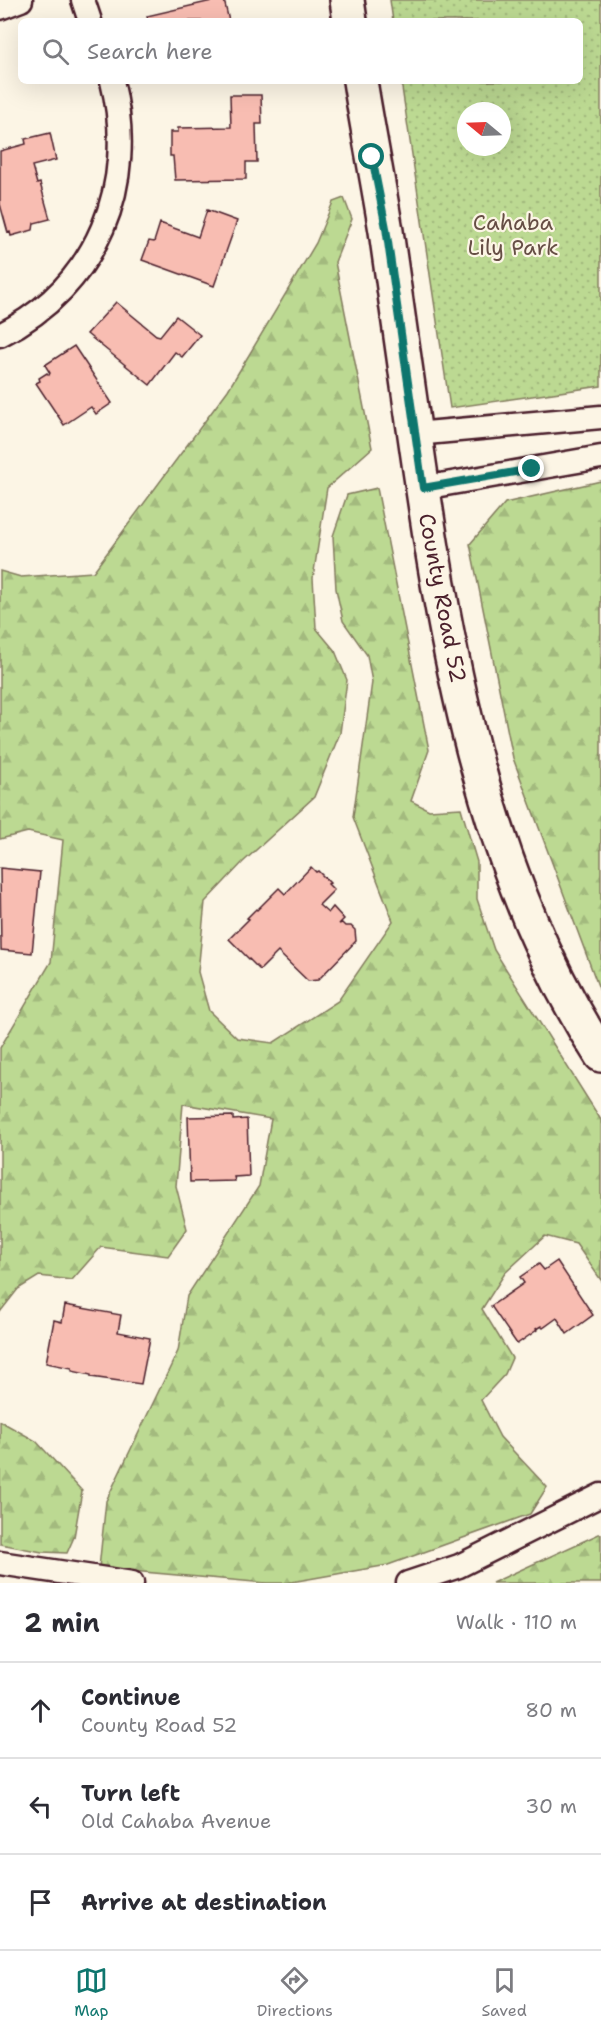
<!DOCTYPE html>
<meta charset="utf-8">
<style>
:root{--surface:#fff;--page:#f7f7f7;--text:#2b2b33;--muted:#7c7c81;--line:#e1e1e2;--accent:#0f766e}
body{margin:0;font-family:"Shantell Sans",sans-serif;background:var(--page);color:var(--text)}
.compass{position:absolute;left:457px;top:102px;width:54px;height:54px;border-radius:50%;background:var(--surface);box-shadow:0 6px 24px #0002;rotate:289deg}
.stop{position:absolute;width:18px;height:18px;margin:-14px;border:4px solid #0f766e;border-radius:50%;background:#fff}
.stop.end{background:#0f766e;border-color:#fff;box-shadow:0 2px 6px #0008}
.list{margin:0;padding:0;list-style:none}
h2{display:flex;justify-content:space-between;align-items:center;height:78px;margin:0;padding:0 24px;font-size:26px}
h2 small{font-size:20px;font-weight:400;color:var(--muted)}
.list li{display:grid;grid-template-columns:39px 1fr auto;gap:18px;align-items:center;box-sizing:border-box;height:96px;padding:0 24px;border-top:2px solid var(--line)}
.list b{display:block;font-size:22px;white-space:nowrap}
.list p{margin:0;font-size:20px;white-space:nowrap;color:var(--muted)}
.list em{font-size:20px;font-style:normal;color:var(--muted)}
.icon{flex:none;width:33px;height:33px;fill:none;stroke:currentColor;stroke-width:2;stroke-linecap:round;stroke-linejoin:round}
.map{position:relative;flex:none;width:601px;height:1583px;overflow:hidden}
.search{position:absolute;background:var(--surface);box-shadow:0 6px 24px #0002;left:18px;right:18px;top:18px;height:66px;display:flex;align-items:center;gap:15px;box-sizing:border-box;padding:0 21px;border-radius:9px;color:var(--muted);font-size:22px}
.sheet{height:366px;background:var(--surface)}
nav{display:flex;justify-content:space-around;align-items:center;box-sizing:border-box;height:84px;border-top:2px solid var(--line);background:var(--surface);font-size:16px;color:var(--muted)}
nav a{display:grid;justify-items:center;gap:3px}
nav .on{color:var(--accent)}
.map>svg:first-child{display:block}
.forest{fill:url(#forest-firs);stroke:#837c5e;stroke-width:1.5}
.park{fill:url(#park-dots);stroke:#837c5e;stroke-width:1.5;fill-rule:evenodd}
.building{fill:#f8bdb2;stroke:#4a1f2b;stroke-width:1.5}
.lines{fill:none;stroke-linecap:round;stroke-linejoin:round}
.street-casing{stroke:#4a1f2b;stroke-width:27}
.secondary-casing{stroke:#4a1f2b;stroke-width:38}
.street{stroke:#fcf5e5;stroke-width:22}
.secondary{stroke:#fcf5e5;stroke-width:33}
.route{stroke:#0f766e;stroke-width:8}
.labels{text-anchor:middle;stroke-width:4.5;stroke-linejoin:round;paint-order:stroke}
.park-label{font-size:22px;fill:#664e45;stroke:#fcf5e5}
.street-label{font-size:22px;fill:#4a1f2b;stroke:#fcf5e5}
</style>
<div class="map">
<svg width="601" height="1583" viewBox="0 0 601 1583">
<defs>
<pattern id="forest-firs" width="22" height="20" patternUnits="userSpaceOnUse" patternTransform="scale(1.5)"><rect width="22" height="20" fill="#bcd992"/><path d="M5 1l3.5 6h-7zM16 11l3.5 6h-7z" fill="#a3ba7e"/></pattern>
<pattern id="park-dots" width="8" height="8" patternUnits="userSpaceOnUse" patternTransform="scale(1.5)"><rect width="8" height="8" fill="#bcd992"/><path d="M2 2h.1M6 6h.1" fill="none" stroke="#a3ba7e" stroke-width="1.8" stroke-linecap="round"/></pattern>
</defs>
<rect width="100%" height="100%" fill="#fcf5e5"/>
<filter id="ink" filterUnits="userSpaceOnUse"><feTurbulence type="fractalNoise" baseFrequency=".0167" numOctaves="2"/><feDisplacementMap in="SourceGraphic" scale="12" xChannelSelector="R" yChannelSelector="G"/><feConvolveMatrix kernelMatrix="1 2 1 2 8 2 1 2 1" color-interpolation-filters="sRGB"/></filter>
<g filter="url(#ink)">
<path class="forest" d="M344,198L352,219L335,262L372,448L327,488L313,578L316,628L335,651L347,680L340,733L314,797L243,862L205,902L198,972L209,1011L237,1038L273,1043L338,1001L393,921L353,817L372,682L367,655L343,621L336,589L333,536L347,495L377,488L429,750L411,801L429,810L461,808L477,862V899L494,950L601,1120V1280L576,1244L545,1236L505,1273L482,1309L512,1358L505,1374L481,1400L500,1437L547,1487L530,1514L388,1565L286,1583H266L99,1568L106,1501L178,1351L187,1296L259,1186L271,1119L183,1104L176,1186L187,1229L168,1256L101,1247L72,1280L39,1276L18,1289L0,1312V1048L51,962L63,840L28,832L0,839V571L21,577L93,572L228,390L316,243L333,202Z
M601,481V994L513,758L470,544L505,503Z
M0,1421L36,1441L82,1491L74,1537L67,1553L42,1552L0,1544Z
M599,1534H601V1583H492Z"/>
<path class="park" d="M390,0H601V386L450,408L401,81H580V21H393ZM466,111H502V147H466Z"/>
<path class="building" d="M216,0H224L229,21H148L147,16Z
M230,95H261L262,124H256L257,162H246V179L175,180L173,156H170V132H178V128L231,127Z
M50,133L56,160L32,166L37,184L40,183L50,219L34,223L33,230L11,236L10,232L8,233L0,204V151L26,144L25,139Z
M207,210L237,221L214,286L142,260L149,241L154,242L160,223L198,237Z
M116,302L156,335L160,336L176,316L200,335L182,357L175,352L150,385L87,334Z
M74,346L112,403L96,414L91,407L64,425L36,383L40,381L39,378L47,373L49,375L50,373L45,365Z
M311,867L316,872L318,871L330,883L328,884L334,890L319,905L328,913L333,907L344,919L339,924L342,923L345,926H351L355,930L356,941L318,980L308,981L278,952L260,970L229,939L249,919L247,918L256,909L257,910L279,888L285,894Z
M0,868L40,872L32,953L1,950Z
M233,1116V1120L247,1119L249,1176L234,1177L235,1181L190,1182L188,1117Z
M557,1261L593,1315L567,1334L557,1318L543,1328L541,1326L536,1329L537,1330L517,1344L491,1306L524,1283L520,1277L539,1264L544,1270Z
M65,1305L121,1315L118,1332L150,1338L141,1384L91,1377V1375L72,1371V1368L46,1363L54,1320L62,1322Z"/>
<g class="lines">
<g class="street-casing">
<path id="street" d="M83,0L90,21
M0,8L21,0
M0,335C98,286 138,184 112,81
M415,434L601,417
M423,488L601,457
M0,1563L132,1583
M408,1583L459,1566L601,1495"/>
</g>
<g class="secondary-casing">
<path id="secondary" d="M347,0L350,21
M360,81C368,131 378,181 386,231C393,278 399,325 406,372C439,605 471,854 601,1055"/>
</g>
<use href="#street" class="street"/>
<use href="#secondary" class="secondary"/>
</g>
</g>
<g class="lines" filter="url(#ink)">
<path class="route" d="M372,157L386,228L423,488L532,469"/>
</g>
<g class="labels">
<g class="park-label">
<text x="513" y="230">Cahaba<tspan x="513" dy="25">Lily Park</tspan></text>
</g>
<g class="street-label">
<text transform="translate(443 598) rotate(79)" y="8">County Road 52</text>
</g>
</g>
</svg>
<svg class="compass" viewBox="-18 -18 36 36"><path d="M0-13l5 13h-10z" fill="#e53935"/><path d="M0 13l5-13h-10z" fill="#7c7c81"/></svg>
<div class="stop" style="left:372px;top:157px"></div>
<div class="stop end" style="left:532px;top:469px"></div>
<div class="search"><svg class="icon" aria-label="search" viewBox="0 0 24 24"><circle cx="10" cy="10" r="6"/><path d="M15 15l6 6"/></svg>Search here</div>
</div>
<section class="sheet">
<h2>2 min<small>Walk · 110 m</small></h2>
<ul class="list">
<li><svg class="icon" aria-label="ahead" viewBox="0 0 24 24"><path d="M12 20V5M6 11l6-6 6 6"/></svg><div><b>Continue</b><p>County Road 52</p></div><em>80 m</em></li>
<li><svg class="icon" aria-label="left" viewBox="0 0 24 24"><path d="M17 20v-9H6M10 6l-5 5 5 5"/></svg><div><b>Turn left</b><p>Old Cahaba Avenue</p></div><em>30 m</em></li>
<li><svg class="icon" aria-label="arrive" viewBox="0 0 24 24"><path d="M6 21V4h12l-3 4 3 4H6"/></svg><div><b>Arrive at destination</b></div></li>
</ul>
</section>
<nav>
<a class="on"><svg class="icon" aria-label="map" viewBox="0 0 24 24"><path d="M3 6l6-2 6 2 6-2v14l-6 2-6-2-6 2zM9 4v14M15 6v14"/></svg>Map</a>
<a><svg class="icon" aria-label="directions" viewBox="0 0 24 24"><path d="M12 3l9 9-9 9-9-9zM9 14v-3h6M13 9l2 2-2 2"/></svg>Directions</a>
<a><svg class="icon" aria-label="saved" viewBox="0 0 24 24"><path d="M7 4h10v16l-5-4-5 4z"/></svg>Saved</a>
</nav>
